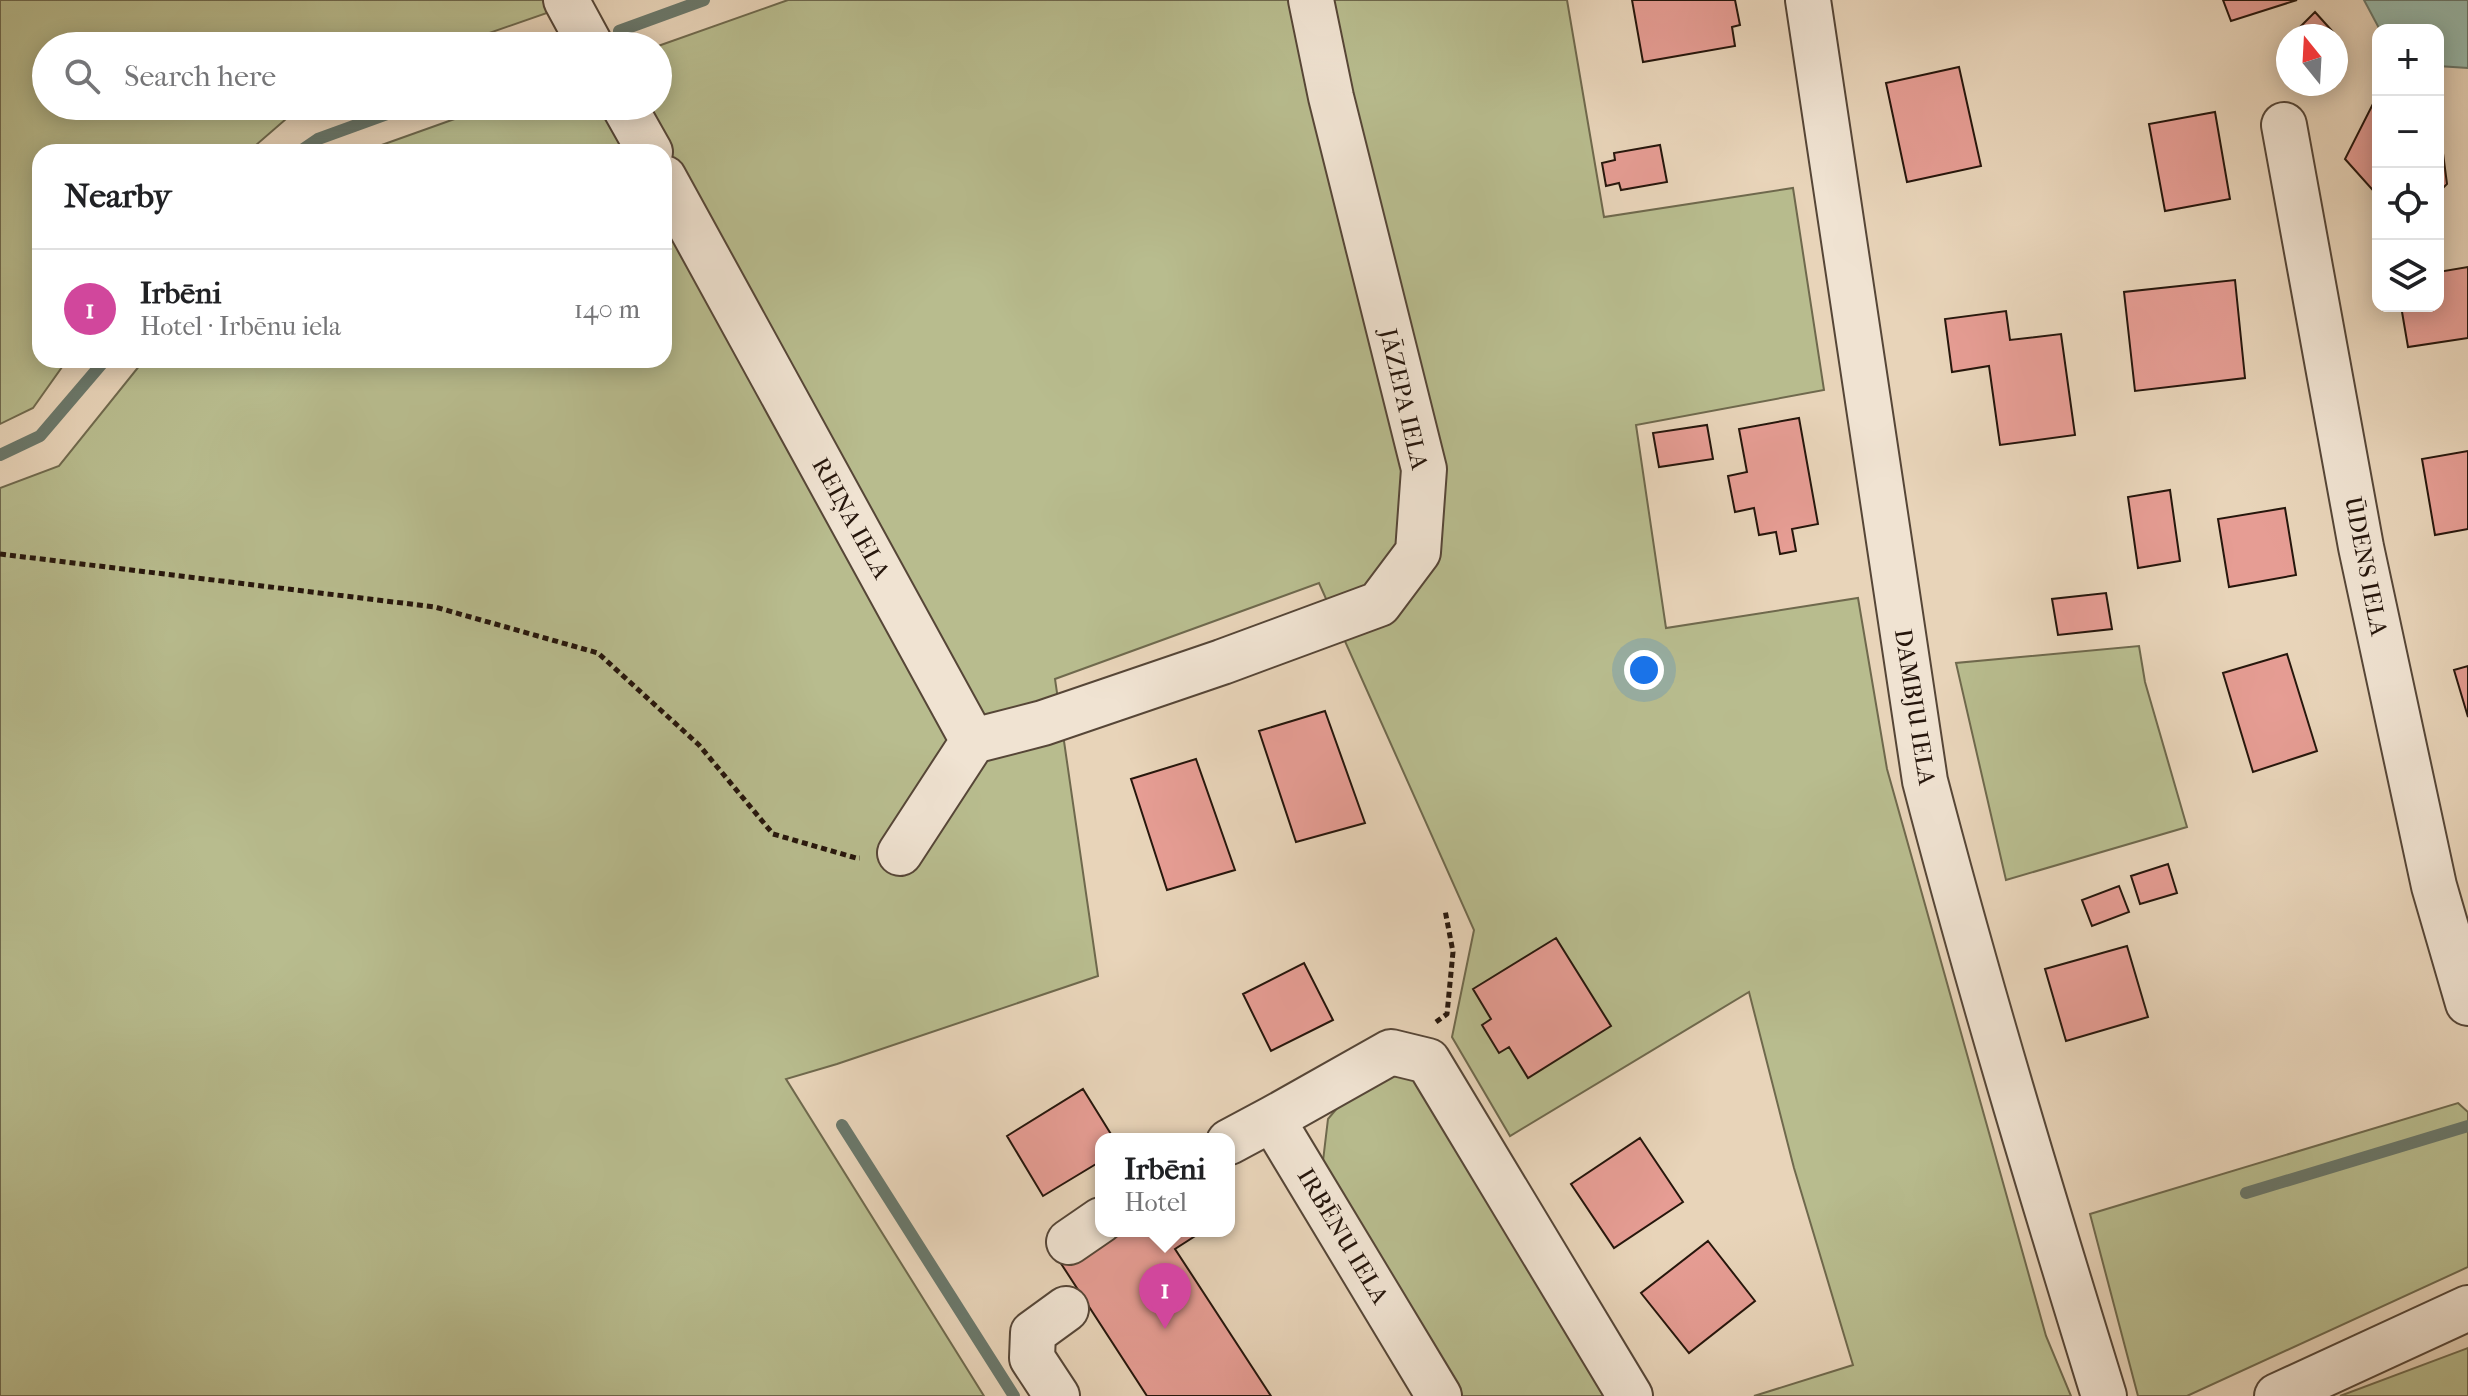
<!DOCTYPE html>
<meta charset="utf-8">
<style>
:root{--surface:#fff;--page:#f2f2f2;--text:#202124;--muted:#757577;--line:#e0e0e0;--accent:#b45309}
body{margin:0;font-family:"IM FELL French Canon",serif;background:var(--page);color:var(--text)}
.controls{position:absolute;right:24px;top:24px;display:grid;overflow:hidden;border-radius:16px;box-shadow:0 4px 20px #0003}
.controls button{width:72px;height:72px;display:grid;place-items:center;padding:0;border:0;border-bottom:2px solid var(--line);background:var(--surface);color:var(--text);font:40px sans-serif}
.compass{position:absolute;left:2276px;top:24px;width:72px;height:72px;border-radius:50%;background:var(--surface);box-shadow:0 4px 20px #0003;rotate:342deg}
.you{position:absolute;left:1644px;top:670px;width:28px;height:28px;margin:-20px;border:6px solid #fff;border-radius:50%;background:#1a73e8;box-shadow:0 0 0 12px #1a73e833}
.badge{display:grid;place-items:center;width:52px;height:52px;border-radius:50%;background:var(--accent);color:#fff;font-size:26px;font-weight:700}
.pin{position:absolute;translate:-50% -66px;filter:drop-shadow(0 2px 4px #0008)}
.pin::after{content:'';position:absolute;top:42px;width:28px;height:24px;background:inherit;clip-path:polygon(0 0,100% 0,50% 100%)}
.popup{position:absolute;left:1095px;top:1133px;width:140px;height:104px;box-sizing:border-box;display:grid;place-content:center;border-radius:16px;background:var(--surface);filter:drop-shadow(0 2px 6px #0005);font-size:26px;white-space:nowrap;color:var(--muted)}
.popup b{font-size:30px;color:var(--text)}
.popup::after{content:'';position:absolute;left:50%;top:100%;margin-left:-16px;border:16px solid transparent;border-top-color:var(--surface)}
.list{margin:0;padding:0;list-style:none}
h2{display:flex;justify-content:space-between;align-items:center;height:104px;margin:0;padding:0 32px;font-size:34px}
h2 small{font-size:26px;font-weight:400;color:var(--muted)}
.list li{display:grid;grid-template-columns:52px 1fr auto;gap:24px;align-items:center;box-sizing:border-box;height:120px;padding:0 32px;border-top:2px solid var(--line)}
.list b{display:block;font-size:30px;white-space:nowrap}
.list p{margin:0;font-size:26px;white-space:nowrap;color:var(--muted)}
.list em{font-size:26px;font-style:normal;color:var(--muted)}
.icon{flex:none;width:44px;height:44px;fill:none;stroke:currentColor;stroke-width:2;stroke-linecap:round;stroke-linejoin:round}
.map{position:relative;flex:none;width:2468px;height:1396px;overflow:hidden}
.search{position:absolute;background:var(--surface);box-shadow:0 4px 20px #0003;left:32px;top:32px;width:640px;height:88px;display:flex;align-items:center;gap:20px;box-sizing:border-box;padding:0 28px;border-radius:44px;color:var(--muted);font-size:30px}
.panel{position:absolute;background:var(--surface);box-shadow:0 4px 20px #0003;left:32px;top:144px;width:640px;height:224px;border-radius:24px}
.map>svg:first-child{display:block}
.green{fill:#b8bc8e;stroke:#6f694d;stroke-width:2}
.water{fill:#98b9aa;stroke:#6a786b;stroke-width:2}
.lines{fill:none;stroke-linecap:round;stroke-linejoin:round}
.stream{stroke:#6a786b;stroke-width:12}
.building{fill:#e69d94;stroke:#26160c;stroke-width:2}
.minor-casing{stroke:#564637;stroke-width:48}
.path{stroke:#26160c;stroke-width:5;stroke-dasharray:6 4;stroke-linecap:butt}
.minor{stroke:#f0e3d2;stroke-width:44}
.labels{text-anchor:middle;stroke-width:7;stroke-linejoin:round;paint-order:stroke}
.street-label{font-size:24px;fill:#26160c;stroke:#f0e3d2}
</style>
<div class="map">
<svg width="2468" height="1396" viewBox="0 0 2468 1396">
<rect width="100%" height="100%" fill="#e8d4b9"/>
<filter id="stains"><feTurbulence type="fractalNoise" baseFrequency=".0025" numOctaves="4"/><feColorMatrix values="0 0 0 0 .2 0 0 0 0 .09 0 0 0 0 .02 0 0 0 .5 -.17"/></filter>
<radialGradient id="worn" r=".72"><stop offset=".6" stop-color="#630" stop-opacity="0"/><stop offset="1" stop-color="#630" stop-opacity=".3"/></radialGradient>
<path class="green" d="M0,0H584L452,46H46V106H301L248,152H40V360H67L33,408L0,424Z
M788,0H1567L1604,217L1793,188L1824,390L1636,425L1666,628L1858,598L1887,769L2046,1336L2071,1396H1754L1853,1365L1794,1168L1749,992L1510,1136L1452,1037L1474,930L1319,583L1055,679L1098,976L837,1064L786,1079L984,1396H0V488L59,466L144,360H664V152H362L491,106H658V46Z
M2139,646L2145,682L2187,827L2006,880L1956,663Z
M1413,1070L1624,1396H1458L1323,1161L1328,1119L1358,1083Z
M2458,1103L2468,1112V1267L2187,1396H2138L2090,1214Z
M2468,1348V1396H2340Z"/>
<path class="water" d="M2364,0H2468V68L2438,66V30H2380Z"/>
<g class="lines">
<path class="stream" d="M619,31L704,0
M299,152L318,139L409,106
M0,455L40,436L105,360
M842,1125L1014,1396
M2246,1193L2468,1126"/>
</g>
<path class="building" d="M1632,0H1735L1740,25L1732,27L1735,46L1643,62Z
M2223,0H2297L2231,21Z
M2315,12L2333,32L2328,36H2291Z
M1959,67L1981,166L1907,182L1886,83Z
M2378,94V196L2345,159Z
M2215,112L2230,199L2165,211L2149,124Z
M2438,115L2447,184L2438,193Z
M1660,145L1667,182L1621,190L1619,183L1606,186L1602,163L1615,160L1614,153Z
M2468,267V338L2408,347L2401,306H2438V272Z
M2235,280L2245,378L2135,391L2124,292Z
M2006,311L2010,340L2061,334L2075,435L2000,445L1989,366L1952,372L1945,319Z
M1799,418L1818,524L1792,529L1796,551L1780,554L1776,532L1759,535L1754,508L1735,512L1728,476L1747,472L1739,429Z
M1707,425L1713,459L1659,467L1653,433Z
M2468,451V529L2435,535L2422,459Z
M2170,490L2180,561L2138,568L2128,497Z
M2285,508L2296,575L2229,587L2218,519Z
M2106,593L2112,629L2058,635L2052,599Z
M2287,654L2317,751L2253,772L2223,673Z
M2468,666V717L2454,670Z
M1325,711L1365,823L1296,842L1259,731Z
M1196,759L1235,870L1167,890L1131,779Z
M2168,864L2177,893L2140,904L2131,876Z
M2119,886L2129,912L2092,926L2082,900Z
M1556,938L1611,1026L1528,1078L1509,1047L1499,1053L1482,1025L1491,1019L1473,989Z
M2127,946L2148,1017L2066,1041L2045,969Z
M1304,963L1333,1020L1271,1051L1243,994Z
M1083,1089L1114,1139H1101V1161L1043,1196L1007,1136Z
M1640,1138L1683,1202L1614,1248L1571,1184Z
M1107,1231H1203L1175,1249L1271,1396H1147L1060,1262Z
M1708,1241L1755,1301L1689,1353L1641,1293Z"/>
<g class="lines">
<g class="minor-casing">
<path id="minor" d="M566,0L591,46
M1808,0L1925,781C1979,988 2041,1192 2104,1396
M624,106L650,152
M2284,125L2361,547L2434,886L2468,1003
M664,178L973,741L900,853
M973,741L1043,723L1222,662L1379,604L1418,552L1424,469L1331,97L1311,0
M1272,1119L1391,1052L1428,1061L1630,1396
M1229,1142L1272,1119L1439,1396
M1069,1242L1101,1220
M1057,1396L1032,1358L1033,1333L1066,1309
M2277,1396L2468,1308"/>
</g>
<path class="path" d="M0,554L435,607L598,653L699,745L773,834L856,858H860
M1436,1022L1447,1014L1453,952L1445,910"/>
<use href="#minor" class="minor"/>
</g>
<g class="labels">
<g class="street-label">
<text transform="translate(1404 399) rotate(77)" y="8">JĀZEPA IELA</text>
<text transform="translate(851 518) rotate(61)" y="8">REIŅA IELA</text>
<text transform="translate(2366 566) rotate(79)" y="8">ŪDENS IELA</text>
<text transform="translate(1915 707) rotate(81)" y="8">DAMBJU IELA</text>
<text transform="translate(1343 1236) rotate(59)" y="8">IRBĒNU IELA</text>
</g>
</g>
<rect width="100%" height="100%" filter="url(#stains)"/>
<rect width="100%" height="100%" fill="url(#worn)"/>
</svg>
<div class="controls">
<button>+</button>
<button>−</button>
<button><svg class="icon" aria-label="locate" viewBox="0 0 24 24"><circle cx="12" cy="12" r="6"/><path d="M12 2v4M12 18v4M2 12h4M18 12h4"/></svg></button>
<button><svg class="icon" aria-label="layers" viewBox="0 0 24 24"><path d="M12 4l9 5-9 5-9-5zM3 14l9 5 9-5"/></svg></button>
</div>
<svg class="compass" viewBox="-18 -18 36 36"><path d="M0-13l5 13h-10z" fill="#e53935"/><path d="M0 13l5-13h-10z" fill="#757577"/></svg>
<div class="you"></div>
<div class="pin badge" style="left:1165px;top:1329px;background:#d1479c">1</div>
<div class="popup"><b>Irbēni</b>Hotel</div>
<div class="search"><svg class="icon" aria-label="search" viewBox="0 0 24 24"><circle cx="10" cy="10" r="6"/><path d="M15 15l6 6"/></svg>Search here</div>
<section class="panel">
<h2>Nearby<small></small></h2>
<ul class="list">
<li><span class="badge" style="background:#d1479c">1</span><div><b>Irbēni</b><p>Hotel · Irbēnu iela</p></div><em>140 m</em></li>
</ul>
</section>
</div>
